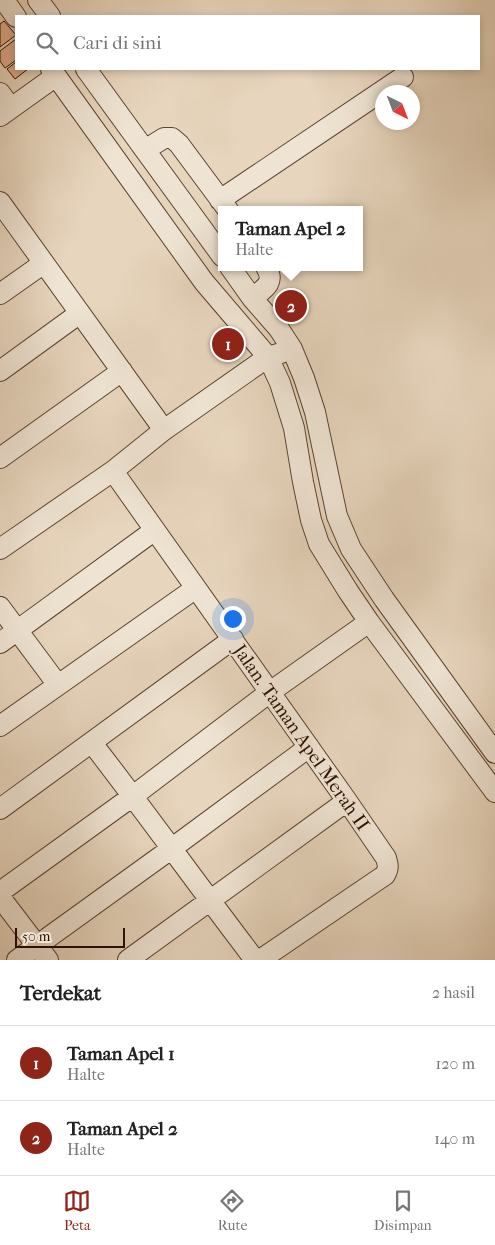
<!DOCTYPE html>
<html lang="id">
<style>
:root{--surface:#fff;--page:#f2f2f2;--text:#222;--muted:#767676;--line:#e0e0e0;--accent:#8f2418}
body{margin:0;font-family:"IM FELL French Canon",serif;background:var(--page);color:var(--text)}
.compass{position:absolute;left:375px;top:85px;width:45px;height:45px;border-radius:50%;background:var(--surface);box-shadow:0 2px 8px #0003;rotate:138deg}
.scale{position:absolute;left:15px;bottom:12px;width:110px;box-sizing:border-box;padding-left:5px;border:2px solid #2d1201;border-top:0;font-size:14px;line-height:18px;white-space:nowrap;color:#2d1201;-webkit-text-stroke:4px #efe4d4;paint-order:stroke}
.you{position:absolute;left:232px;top:618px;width:18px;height:18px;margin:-12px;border:4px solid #fff;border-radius:50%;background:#1a73e8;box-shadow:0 0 0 8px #1a73e833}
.badge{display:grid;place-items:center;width:32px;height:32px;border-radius:50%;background:var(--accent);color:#fff;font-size:16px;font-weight:700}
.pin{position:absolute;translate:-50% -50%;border:2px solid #fff;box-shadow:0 1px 5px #0006}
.popup{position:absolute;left:218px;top:206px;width:145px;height:65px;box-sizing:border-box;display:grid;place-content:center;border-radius:0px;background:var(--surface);filter:drop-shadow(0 1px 4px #0005);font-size:16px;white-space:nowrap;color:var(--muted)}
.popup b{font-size:19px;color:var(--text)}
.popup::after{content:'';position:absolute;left:50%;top:100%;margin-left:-10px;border:10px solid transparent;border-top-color:var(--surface)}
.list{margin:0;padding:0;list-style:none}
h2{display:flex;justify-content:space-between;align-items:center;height:65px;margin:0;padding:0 20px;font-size:21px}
h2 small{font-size:16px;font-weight:400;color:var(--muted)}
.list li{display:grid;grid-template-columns:32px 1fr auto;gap:15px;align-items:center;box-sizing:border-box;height:75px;padding:0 20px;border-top:1px solid var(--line)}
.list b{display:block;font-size:19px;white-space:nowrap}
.list p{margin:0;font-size:16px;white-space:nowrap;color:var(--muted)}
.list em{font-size:16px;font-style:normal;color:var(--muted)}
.icon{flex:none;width:28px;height:28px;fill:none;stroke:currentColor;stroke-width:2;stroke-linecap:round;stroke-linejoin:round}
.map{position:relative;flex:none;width:495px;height:960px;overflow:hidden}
.search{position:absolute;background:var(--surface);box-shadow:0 2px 8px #0003;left:15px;right:15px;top:15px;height:55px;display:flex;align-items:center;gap:12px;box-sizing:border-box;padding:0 18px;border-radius:0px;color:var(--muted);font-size:19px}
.sheet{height:215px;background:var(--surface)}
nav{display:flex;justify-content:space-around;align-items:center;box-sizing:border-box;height:70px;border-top:1px solid var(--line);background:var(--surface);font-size:14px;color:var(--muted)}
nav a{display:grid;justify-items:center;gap:2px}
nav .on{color:var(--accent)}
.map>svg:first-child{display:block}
.building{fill:#e4b090;stroke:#2d1201}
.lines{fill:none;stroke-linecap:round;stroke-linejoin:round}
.minor-casing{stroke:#5c4330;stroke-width:22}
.minor{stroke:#efe4d4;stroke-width:20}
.labels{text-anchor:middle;stroke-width:4;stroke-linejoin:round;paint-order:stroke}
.street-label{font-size:19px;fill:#2d1201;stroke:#efe4d4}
</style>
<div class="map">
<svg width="495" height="960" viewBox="0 0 495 960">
<rect width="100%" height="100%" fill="#e7d5bd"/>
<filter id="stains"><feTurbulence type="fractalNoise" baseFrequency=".004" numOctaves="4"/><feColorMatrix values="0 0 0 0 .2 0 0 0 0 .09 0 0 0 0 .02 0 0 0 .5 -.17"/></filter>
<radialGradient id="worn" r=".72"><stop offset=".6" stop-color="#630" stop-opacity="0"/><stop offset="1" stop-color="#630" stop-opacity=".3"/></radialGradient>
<path class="building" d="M4,21L16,35L0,47V24Z
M16,39V60L5,68L0,61V51Z
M16,62V69H28L15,79L7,69Z"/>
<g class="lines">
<g class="minor-casing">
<path id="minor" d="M4,0L16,17
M38,0L50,16
M51,69L204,282L268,357L280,383L294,428L303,482L311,520L319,544L348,591L369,622L495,792
M86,69L222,256
M0,93L11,108
M0,116L56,76
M145,150L164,138H172L179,144L228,210
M220,200L403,77
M0,202L164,430
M230,267L252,298L279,329L292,349L304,378L315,412L337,516L351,549L384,599L495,753
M0,294L44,263
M252,298C264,289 276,283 266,267
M0,371L80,313
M0,458L122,371
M113,471L347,801L386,858C388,865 389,868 385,875L260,960
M0,549L113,471L164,430L268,357L281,353
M0,607L58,685
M0,643L155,530
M0,726L196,588
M92,743C147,814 200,888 255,960
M0,809L233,639
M0,892L133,796L270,692L369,622
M0,897L48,960
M17,960L171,849L309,747
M128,960L347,801"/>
</g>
<use href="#minor" class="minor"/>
</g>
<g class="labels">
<g class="street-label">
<text transform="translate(302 737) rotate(55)" y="7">Jalan. Taman Apel Merah II</text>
</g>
</g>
<rect width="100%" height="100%" filter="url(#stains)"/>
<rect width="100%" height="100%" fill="url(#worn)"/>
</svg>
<svg class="compass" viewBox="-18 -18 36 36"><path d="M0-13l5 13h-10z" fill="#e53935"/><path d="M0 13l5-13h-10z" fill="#767676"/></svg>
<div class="scale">50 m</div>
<div class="you"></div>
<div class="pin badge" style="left:228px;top:344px">1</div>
<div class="pin badge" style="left:291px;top:306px">2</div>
<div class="popup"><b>Taman Apel 2</b>Halte</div>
<div class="search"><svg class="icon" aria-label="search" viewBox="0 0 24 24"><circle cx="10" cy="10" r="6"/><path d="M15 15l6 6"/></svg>Cari di sini</div>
</div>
<section class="sheet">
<h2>Terdekat<small>2 hasil</small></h2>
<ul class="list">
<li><span class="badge">1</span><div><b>Taman Apel 1</b><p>Halte</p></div><em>120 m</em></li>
<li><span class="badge">2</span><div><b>Taman Apel 2</b><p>Halte</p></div><em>140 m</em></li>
</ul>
</section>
<nav>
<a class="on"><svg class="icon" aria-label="map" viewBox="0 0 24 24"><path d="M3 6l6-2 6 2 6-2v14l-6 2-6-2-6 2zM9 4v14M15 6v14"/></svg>Peta</a>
<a><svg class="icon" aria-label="directions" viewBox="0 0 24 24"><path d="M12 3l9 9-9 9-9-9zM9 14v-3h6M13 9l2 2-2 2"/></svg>Rute</a>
<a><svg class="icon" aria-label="saved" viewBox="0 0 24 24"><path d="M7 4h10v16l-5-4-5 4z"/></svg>Disimpan</a>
</nav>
